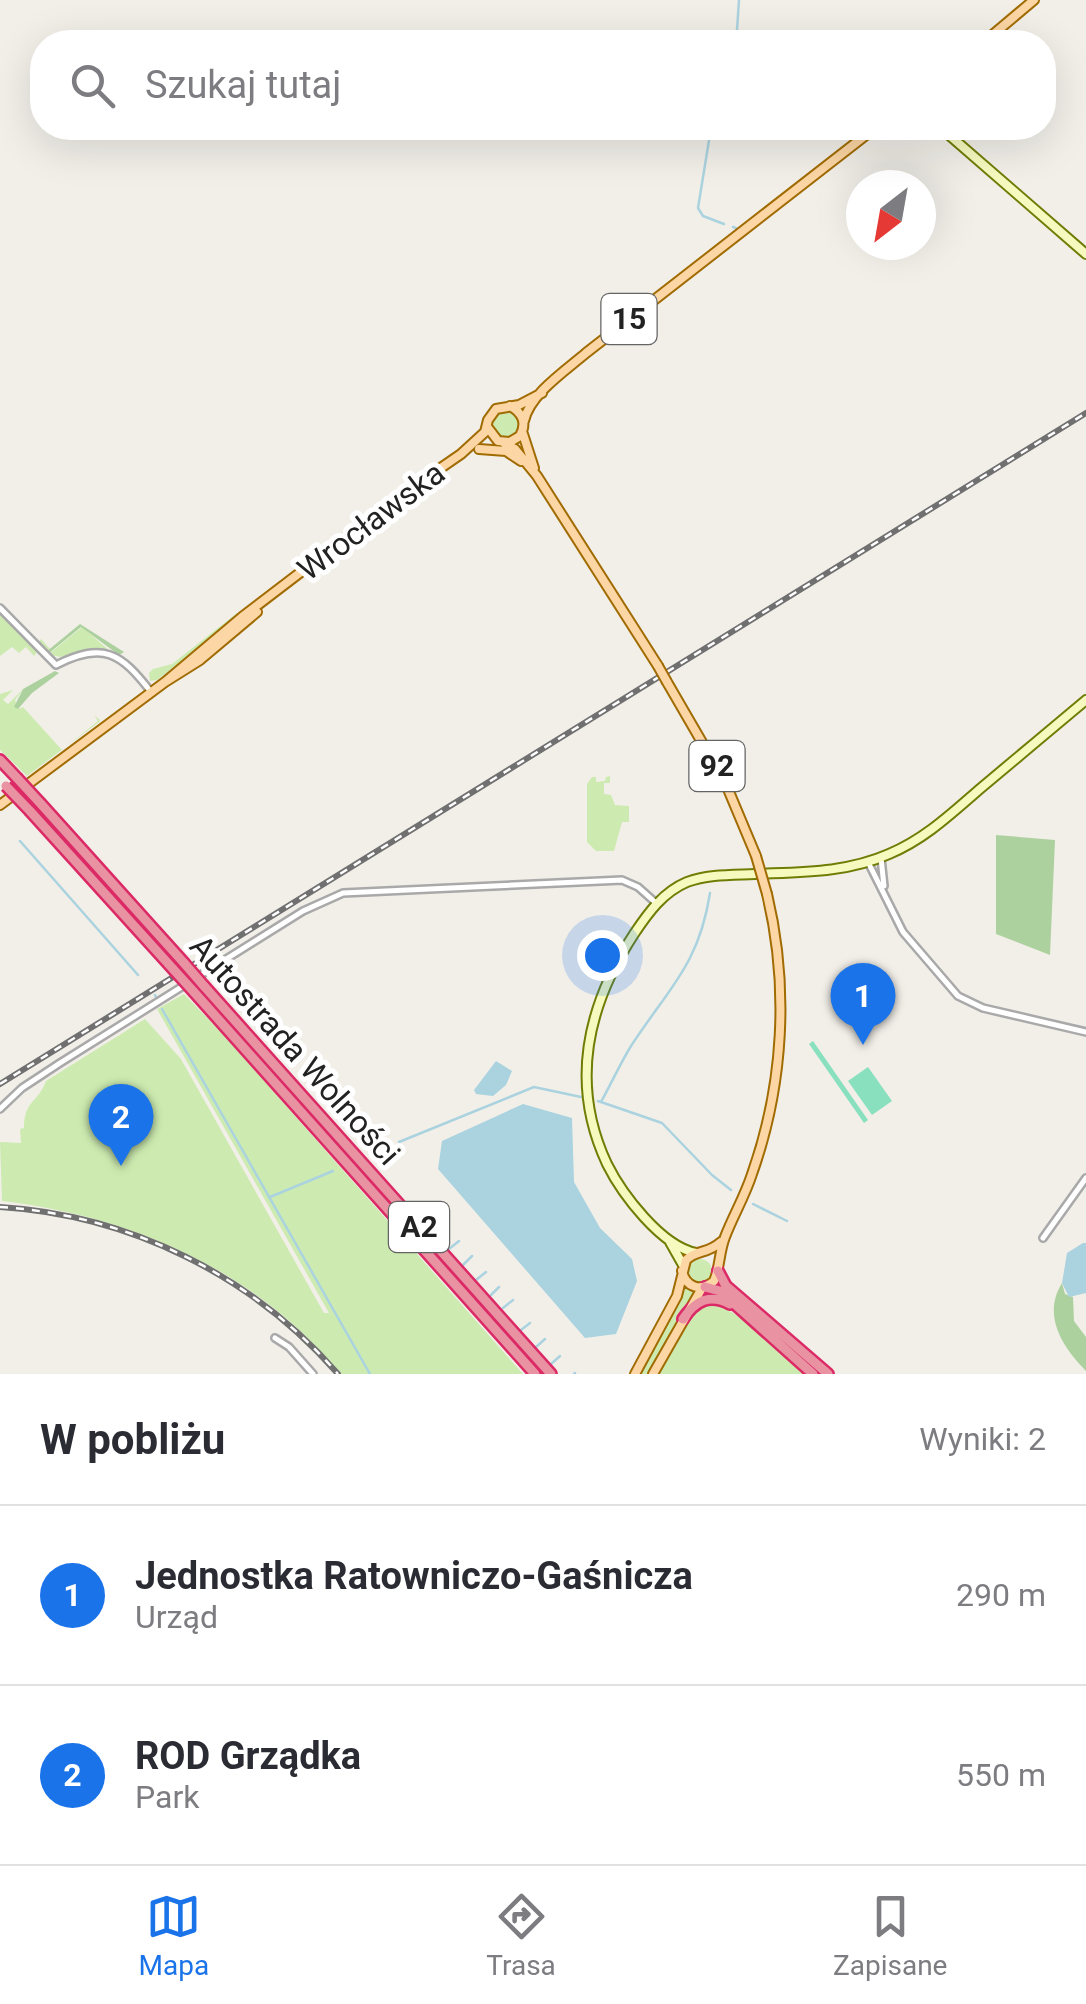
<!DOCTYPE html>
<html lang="pl">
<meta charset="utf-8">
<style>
:root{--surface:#fff;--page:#f7f7f7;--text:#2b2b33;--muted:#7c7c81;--line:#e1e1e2;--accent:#1a73e8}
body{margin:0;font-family:Roboto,sans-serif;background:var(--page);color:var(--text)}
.compass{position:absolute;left:846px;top:170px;width:90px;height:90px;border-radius:50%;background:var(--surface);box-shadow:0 10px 40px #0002;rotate:211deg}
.you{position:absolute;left:602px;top:955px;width:35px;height:35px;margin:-25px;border:8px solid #fff;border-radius:50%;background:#1a73e8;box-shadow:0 0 0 15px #1a73e833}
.badge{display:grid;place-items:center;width:65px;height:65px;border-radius:50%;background:var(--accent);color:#fff;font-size:32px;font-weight:700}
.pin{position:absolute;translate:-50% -82px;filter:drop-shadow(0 2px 5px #0008)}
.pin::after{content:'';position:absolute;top:52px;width:35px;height:30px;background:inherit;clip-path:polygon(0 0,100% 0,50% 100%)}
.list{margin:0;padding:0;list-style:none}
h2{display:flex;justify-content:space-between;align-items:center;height:130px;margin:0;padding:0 40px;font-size:42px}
h2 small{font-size:32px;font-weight:400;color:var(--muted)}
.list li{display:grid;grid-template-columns:65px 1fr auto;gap:30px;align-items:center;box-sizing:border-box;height:180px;padding:0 40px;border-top:2px solid var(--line)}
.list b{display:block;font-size:38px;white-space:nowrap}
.list p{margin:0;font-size:32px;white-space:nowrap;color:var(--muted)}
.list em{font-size:32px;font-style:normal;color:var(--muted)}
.icon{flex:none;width:55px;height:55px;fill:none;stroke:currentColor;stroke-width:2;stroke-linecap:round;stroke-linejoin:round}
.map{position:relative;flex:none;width:1086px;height:1374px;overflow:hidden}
.search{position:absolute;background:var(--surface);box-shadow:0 10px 40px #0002;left:30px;right:30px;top:30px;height:110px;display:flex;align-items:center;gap:25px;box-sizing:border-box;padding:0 35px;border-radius:40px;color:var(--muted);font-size:38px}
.sheet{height:490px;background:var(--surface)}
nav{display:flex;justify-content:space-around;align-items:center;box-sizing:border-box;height:140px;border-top:2px solid var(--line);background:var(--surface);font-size:28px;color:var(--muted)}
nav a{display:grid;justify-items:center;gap:5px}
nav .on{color:var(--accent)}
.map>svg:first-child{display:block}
.grass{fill:#cdebb0}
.forest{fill:#add19e}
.pitch{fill:#88e0be}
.water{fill:#aad3df}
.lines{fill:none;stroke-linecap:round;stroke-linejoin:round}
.stream{stroke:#aad3df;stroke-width:2.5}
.street-casing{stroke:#a9a9a9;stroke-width:10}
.secondary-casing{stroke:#707d05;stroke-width:12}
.primary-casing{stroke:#a06b00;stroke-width:12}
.highway-casing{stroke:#dc2a67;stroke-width:14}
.street{stroke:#fff;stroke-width:5}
.secondary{stroke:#f7fabf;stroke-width:8}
.primary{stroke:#fcd6a4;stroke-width:8}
.highway{stroke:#e892a2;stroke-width:9}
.rail-casing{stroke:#707070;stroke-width:6}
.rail{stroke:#fff;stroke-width:2.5;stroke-dasharray:8;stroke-linecap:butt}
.primary-bridge-casing{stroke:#a06b00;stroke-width:12;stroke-linecap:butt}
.highway-bridge-casing{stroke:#dc2a67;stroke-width:14;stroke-linecap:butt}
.primary-bridge{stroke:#fcd6a4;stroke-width:8}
.highway-bridge{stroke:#e892a2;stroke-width:9}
.labels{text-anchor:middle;stroke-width:10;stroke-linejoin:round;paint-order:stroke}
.shield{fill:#fff;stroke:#646464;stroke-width:2.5}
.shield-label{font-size:30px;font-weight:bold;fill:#222}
.street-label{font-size:32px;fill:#222;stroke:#fff}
</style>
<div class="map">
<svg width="1086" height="1374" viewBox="0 0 1086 1374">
<rect width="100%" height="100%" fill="#f2efe9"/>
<path class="grass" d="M492 424a14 14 0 1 1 28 0a14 14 0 1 1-28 0Z
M0,612L37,652L34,656L26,647L19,653L12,647L0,656Z
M237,613L239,616L157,680L150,681L149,673L153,669L172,664Z
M82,627L111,652C72,642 66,673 37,644L41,639L50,649L46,652L49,654Z
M23,689L15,700L18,709L23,707L62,750L98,721L94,715L100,720L99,722L27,776L0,750V694L13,690L3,700L8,704Z
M610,776V783H604V794L611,795L615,805L629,806V822H622L614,851H596L587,842V784L592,777H596V782L605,781L606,777Z
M39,808L180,966L36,811Z
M201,988L545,1374H540L198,990Z
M184,994L220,1031L523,1374H340C258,1271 130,1216 2,1201L0,1142L21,1143L20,1129L24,1128C24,1100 38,1103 46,1081L145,1019L181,1059L324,1313H329L157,1009Z
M688 1271a12 12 0 1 1 24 0a12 12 0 1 1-24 0Z
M685,1287L695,1292L650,1374H638Z
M716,1303L738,1316L806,1374H657C671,1350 686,1305 716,1303Z"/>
<path class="forest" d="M80,624L124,652L119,655L81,627L48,654L46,652Z
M55,671L59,673L32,693L18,709L14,707L23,689Z
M996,835L1055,840L1050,955L996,934Z
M1062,1283L1065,1294L1073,1297L1074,1321L1086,1337V1371C1062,1347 1042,1315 1062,1283Z"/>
<path class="pitch" d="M813,1041L868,1120L864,1123L809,1044Z
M868,1067L892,1101L872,1115L848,1081Z"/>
<path class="water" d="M496,1061L512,1071L506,1085L493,1096L476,1094L474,1090Z
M523,1104L572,1118L574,1182L600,1228L632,1259L637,1281L616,1334L585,1338L438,1169L442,1141Z
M1083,1243H1086V1293L1069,1297L1062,1283L1067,1253Z"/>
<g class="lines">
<path class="stream" d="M737,30L739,0
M734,42L736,37
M711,128L698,208L703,216L724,224
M733,227L736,228
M20,841L138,975
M155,995L157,999
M162,1009L370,1374
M598,1101L662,1123L712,1175L731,1190
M601,1102C611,1084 620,1064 631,1046C668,989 699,965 710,893
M399,1142L534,1087L581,1097
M381,1148L388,1146
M270,1197L333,1171
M753,1204L787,1221
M449,1249L459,1241
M463,1265L472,1256
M476,1280L486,1272
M491,1295L499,1287
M503,1308L513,1300
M521,1330L530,1323
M536,1347L545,1339
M551,1364L560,1356
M574,1374L575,1373"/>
<g class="street-casing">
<path id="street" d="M0,608L56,665C103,641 121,653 151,692
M881,858L884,886
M868,862L903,932L958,996L983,1008L1086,1032
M0,1109L22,1088L60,1063L303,911L343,893L622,880L638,887L656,903
M1043,1238L1086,1178
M275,1338L289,1347L313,1374"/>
</g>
<g class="secondary-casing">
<path id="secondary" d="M941,128L1086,254
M670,1242L683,1265
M696,1253C661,1246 622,1194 607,1164C569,1083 587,1006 634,934C648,913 663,892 687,882C708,874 733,875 755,874C801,872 846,873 889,854C925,839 952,813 981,788C1016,759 1051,729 1086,700"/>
</g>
<g class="primary-casing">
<path id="primary" d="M984,42L1034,0
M524,421C530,394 565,371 586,353L875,128
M488,428L498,441L510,442L520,436C527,423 523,413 510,406
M523,434L534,468
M504,443L515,449L537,476L658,666
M479,449L506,451L521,461
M165,682L200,660L257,612
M667,682L725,782L756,856
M0,805L165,682L242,617L403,494L461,454L485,432L488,420L496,409L519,405L542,393
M682,1271C686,1288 701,1292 714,1281C720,1268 719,1252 725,1237C733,1216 745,1196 752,1174C784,1084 789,986 767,894
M635,1374L677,1296L686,1260C697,1249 706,1255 721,1242
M653,1374L702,1288"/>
</g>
<g class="highway-casing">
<path id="highway" d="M0,760L17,778
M41,804L184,963
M30,811L174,970
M204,986L551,1374
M194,992L535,1374
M718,1271L726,1286L828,1374
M705,1287L720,1291L813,1374
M683,1319C695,1301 709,1293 730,1304"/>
</g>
<use href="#street" class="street"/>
<use href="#secondary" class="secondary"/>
<use href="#primary" class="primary"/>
<use href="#highway" class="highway"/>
<g class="rail-casing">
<path id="rail" d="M0,1084L1086,413
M0,1207C130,1215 253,1276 338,1374"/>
</g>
<use href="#rail" class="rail"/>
<g class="primary-bridge-casing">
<path id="primary-bridge" d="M658,666L667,682
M756,856L767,894"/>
</g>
<g class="highway-bridge-casing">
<path id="highway-bridge" d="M17,778L41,804
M6,786L30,811
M184,963L204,986
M174,970L194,992"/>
</g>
<use href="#primary-bridge" class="primary-bridge"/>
<use href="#highway-bridge" class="highway-bridge"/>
</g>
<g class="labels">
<g class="shield">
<rect x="601.5" y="294" width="55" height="50" rx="8"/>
<rect x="689.5" y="741" width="55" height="50" rx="8"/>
<rect x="389" y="1202" width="60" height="50" rx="8"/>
</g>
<g class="shield-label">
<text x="629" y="329">15</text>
<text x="717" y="776">92</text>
<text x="419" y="1237">A2</text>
</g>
<g class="street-label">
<text transform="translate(371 521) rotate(-37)" y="11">Wrocławska</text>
<text transform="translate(295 1050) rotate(48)" y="11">Autostrada Wolności</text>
</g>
</g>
</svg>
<svg class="compass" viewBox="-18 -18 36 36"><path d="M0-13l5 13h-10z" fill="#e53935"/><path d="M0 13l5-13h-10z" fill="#7c7c81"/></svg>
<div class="you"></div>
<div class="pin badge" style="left:863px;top:1045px">1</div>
<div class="pin badge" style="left:121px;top:1166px">2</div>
<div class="search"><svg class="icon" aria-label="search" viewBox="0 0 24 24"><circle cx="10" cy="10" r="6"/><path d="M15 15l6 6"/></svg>Szukaj tutaj</div>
</div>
<section class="sheet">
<h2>W pobliżu<small>Wyniki: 2</small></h2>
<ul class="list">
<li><span class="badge">1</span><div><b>Jednostka Ratowniczo-Gaśnicza</b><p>Urząd</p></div><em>290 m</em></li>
<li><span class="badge">2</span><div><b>ROD Grządka</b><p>Park</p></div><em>550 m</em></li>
</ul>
</section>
<nav>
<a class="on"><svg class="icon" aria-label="map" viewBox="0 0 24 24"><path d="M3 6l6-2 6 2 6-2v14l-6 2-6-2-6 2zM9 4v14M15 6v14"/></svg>Mapa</a>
<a><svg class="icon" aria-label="directions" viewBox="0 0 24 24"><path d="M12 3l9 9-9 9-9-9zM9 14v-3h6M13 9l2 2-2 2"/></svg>Trasa</a>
<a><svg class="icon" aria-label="saved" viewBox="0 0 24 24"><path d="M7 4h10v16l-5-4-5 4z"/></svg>Zapisane</a>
</nav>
